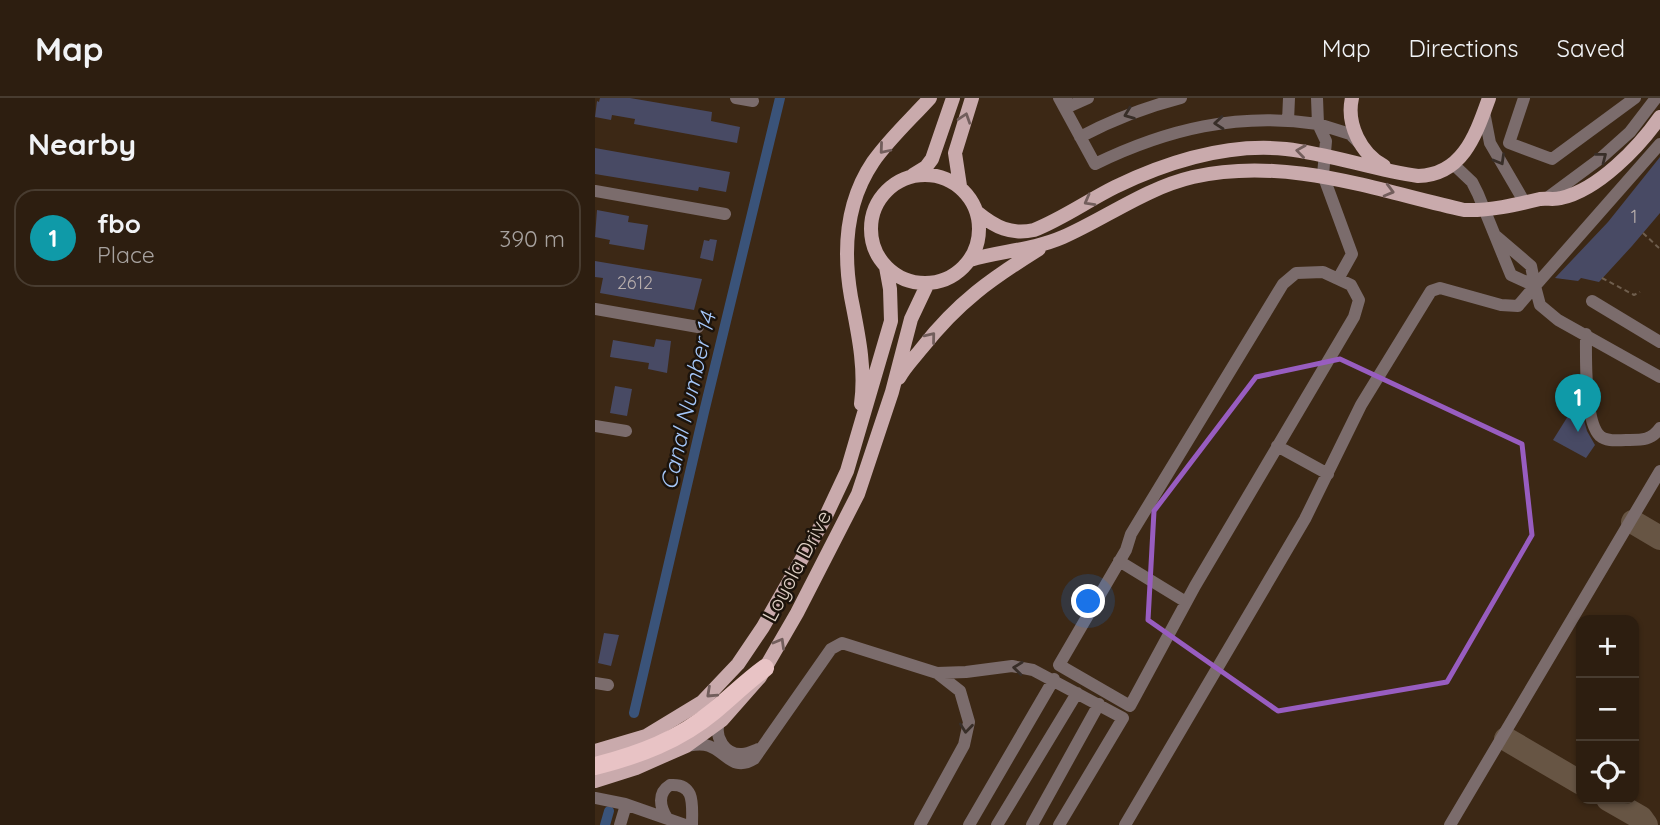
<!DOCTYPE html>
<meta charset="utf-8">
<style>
:root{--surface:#2d1e10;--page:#392b1e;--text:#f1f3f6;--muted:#a7a29f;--line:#483c30;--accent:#bca0f2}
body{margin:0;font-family:Quicksand,sans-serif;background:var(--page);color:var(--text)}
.controls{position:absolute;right:21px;bottom:21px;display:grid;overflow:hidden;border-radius:14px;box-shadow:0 2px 5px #0004}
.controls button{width:63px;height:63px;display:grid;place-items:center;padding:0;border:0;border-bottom:2px solid var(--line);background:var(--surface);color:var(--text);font:35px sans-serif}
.you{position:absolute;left:494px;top:504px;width:24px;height:24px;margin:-18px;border:5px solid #fff;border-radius:50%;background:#1a73e8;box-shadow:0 0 0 10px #1a73e833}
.badge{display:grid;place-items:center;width:46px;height:46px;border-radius:50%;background:var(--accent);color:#fff;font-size:23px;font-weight:700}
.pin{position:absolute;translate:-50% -58px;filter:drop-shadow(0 2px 4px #0008)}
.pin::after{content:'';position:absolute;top:37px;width:24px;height:21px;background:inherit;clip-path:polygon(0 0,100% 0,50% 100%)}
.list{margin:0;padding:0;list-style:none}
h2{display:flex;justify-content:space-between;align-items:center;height:91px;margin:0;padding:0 28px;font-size:30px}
h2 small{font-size:23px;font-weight:400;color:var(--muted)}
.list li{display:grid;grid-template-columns:46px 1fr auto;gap:21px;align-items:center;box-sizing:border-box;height:98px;margin:0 14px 14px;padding:0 14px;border:2px solid var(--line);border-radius:21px}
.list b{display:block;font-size:26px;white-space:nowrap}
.list p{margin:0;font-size:23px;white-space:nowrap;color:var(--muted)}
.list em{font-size:23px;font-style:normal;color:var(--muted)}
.icon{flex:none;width:38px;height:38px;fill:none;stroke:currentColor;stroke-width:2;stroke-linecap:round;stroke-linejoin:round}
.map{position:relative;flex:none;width:1065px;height:727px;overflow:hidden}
header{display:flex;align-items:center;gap:42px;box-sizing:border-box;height:98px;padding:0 35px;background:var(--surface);border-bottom:2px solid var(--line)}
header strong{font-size:33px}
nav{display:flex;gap:38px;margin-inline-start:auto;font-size:24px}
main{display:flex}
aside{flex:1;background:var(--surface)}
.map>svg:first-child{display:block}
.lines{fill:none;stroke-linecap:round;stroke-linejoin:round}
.canal{stroke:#3a5379;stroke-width:10}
.taxiway{stroke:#675544;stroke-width:24}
.building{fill:#484a64}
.path{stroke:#6f5e4d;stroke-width:2;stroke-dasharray:5 3.5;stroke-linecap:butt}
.minor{stroke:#7b6c6c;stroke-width:12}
.major{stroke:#c9aaac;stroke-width:14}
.highway{stroke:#e8c3c5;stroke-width:18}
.oneway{stroke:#382e28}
.oneway2{stroke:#725e5c}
.marked{fill:none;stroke:#985dc0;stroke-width:5;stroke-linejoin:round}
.labels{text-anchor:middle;stroke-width:5;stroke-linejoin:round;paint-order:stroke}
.number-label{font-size:18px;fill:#b8aeac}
.street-label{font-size:21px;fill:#ddd0c4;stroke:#1c130b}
.water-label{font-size:23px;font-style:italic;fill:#a5c7f9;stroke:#1c130b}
</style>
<header>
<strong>Map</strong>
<nav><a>Map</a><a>Directions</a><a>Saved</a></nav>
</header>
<main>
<aside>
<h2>Nearby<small></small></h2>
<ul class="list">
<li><span class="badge" style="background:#0f9aa8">1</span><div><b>fbo</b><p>Place</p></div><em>390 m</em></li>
</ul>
</aside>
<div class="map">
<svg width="1065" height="727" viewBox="0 0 1065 727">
<rect width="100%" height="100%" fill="#3c2815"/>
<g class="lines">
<path class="canal" d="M39,615L109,314L185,0
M10,727L14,713"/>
<path class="taxiway" d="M1038,424L1065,440
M911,641L986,685
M1013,701L1046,720L1051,727"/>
</g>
<path class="building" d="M5,0H35L117,14L116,23L145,29L142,45L39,26L40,21L17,17L16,22L0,19L2,3L4,4Z
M0,50L135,74L131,94L104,89L103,93L0,76Z
M1065,59V115L1037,148L1004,184L986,180L983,183L960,180L1013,124Z
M2,112L34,118L33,124L53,127L49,152L14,146L15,142L0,139Z
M115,141L122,142L118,163L105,160L109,142L114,143Z
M0,163L107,181L99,212L5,195L8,180L0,179Z
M61,241L76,243L72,275L53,271L54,265L15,259L18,242L59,249Z
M20,288L37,291L32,318L15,315Z
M981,312L987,315L992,333L1000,347L991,360L958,342L973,318L977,319Z
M9,535L24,537L16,568L3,565Z"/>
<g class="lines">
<path class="path" d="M1048,135L1065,151
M1007,180L1039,197L1045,194"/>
<path class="minor" d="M141,0L158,3
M464,0L500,66C572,31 643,14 723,26L731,43L728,77L757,156L743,181
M469,0L475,8L493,0
M722,0L723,26L755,36L764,45
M929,0L914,45L957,61L1040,0
M889,14L895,45L930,105
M693,23L694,0
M485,39C517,22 551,9 586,0
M858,66L877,84L883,96L916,177L940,188
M0,93L130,116
M952,100L1006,60L1035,34L1061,0
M901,138L936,168L940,188
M728,174L756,187L764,202L759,219L600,488L535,608L464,567L531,452L536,436L688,186L701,175Z
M940,188L1065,46
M997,203L1065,244
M0,211L103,229
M991,236C991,258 989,323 1005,338C1012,344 1023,342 1031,342C1046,342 1056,343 1065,330
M0,328L31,333
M682,348L733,376
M524,463L591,504
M342,575L371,574L417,568L438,572L528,620L464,727
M0,585L13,587
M124,624C119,639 130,657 147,656C153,656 158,653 163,651
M91,648C98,647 106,645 114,648C131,654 138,674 159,661L236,551L247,545L342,575L365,593L374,624L369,647L325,727
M0,700L30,706L90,727
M72,720C65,709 62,695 75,687C101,685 97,708 97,727
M25,727L31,707
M374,727L459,581
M402,727L482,595
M437,727L504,606
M530,727L710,421L766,307L836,193L845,190L906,207L923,208L940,188L945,207L963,222L1065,279
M855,727L1065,373"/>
<path class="major" d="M757,0C751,26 766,56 789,68
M276 131a54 54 0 1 1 108 0a54 54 0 1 1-108 0Z
M318,77L331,69L337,61L358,0
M365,88L360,55L377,0
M383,115C400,129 416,137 439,132C467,121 492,103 520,89C572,64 633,45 691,51C736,56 779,72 823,78C868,77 881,36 894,0
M375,162C405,153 438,152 468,139C511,120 551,90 598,79C691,58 780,92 869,112C895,113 920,107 945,101C952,100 959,102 966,100C1003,92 1044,49 1065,19
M304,280C310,269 319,260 327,250C363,204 396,181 444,151
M266,306C271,270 263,235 256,199C248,153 251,104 278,64C294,41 316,21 335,0
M0,653L51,638L107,604L143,566L168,529L229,422L252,373L296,223L295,191L291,169
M0,683L41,670L91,648L127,622L165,579L202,515L263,396L297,294L316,221L333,185"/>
<path class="highway" d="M0,668C44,657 84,642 119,613C137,598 152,583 170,570"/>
</g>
<defs><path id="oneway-chevron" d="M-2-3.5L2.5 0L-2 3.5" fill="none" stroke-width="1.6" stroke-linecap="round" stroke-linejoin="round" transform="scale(1.75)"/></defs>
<g class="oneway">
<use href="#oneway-chevron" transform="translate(534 16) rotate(159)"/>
<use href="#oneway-chevron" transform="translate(624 25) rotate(175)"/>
<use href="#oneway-chevron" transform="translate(1007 59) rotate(-38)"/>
<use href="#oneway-chevron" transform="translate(905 62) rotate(60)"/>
<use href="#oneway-chevron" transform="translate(423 570) rotate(-174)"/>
<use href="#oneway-chevron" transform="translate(371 630) rotate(96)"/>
</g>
<g class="oneway2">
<use href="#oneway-chevron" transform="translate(370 20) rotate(-72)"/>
<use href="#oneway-chevron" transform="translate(289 51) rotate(130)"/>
<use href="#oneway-chevron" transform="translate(706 53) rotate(-172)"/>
<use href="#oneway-chevron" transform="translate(794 93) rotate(15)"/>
<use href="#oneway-chevron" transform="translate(494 103) rotate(151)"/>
<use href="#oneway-chevron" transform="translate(336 239) rotate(-51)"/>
<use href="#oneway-chevron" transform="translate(185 545) rotate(-60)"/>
<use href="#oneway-chevron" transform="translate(116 595) rotate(137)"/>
</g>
<path class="marked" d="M745,261L927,346L937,437L852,584L683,613L553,522L559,413L661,279Z"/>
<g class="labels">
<g class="number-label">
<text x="1039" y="125">1</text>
<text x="40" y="191">2612</text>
</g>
<g class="street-label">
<text transform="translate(202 468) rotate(-62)" y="7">Loyola Drive</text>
</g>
<g class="water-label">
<text transform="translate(93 303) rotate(-77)" y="8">Canal Number 14</text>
</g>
</g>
</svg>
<div class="controls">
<button>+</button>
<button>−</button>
<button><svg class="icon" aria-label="locate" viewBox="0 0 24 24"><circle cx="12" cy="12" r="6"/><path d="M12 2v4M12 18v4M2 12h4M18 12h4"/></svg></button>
</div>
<div class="you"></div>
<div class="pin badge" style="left:983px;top:334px;background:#0f9aa8">1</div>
</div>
</main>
